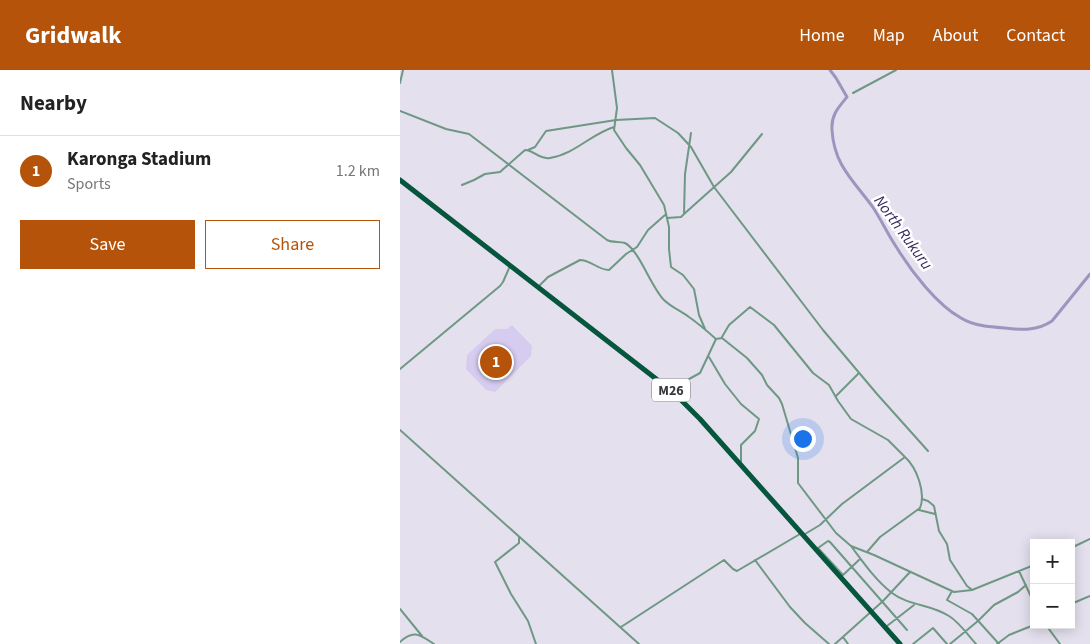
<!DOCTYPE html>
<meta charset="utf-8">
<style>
:root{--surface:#fff;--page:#f2f2f2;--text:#222;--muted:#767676;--line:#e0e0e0;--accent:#b45309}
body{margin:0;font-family:"Source Sans 3",sans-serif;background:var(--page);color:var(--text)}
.controls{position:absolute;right:15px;bottom:15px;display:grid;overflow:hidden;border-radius:0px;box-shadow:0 2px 12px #0003}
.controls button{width:45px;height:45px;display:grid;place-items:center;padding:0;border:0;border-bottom:1px solid var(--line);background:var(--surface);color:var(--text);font:25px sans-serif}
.you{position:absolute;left:402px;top:368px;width:18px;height:18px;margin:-12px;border:4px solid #fff;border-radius:50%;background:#1a73e8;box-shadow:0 0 0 8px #1a73e833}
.badge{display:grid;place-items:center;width:32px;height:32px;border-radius:50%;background:var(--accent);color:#fff;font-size:16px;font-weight:700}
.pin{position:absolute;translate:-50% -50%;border:2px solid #fff;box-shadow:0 1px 5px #0006}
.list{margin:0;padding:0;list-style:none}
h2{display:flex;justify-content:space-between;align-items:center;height:65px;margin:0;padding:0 20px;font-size:21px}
h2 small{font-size:16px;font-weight:400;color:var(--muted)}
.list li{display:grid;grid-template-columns:32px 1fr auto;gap:15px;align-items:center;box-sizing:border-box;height:70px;padding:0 20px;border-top:1px solid var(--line)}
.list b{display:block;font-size:19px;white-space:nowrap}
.list p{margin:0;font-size:16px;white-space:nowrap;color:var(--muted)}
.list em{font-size:16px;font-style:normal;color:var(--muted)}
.actions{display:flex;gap:10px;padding:15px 20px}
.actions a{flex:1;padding:11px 0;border:1px solid var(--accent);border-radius:0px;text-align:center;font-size:18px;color:var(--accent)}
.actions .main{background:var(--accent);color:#fff}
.map{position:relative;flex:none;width:690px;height:574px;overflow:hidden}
header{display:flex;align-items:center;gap:30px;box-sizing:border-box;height:70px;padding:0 25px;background:var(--accent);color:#fff}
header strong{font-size:24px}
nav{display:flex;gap:28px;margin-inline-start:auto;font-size:18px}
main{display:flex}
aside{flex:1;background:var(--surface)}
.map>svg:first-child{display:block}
.green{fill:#d5ccf0}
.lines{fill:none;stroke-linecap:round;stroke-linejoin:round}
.river{stroke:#9f94be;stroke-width:3}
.minor{stroke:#6e9884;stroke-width:2}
.primary{stroke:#05563c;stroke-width:5}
.labels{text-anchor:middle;stroke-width:5;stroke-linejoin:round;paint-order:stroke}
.shield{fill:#fff;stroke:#737276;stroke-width:1}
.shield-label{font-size:14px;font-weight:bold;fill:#37363b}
.water-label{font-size:16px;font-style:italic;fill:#3a275d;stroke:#fff}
</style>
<header>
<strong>Gridwalk</strong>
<nav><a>Home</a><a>Map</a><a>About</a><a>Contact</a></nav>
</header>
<main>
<aside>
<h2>Nearby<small></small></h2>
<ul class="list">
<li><span class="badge">1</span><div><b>Karonga Stadium</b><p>Sports</p></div><em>1.2 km</em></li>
</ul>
<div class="actions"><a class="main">Save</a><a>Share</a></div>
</aside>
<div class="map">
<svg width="690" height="574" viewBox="0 0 690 574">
<rect width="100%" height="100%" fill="#e4e0ee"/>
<path class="green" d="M112,255L132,276L131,286L95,322L86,320L66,299L67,285L95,259H107Z"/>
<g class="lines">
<path class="river" d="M430,0L436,8L447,27C438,38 431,45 432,60C434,95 453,110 472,136C481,149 488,165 497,178C511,201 537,235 561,248C574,256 590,257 605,258C622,260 637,261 652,251L690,204"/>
<path class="minor" d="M212,0L217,38L214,60L226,78L240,95L264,135L269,157V179L271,197L283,205L294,219L299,245L305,259
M0,13L3,0
M453,23L496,0
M0,41L46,59L69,64L207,170C213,173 219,171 225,173C239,180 251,217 264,230C271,237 281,241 289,247C299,254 307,261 316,269L322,268L347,288L362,305L367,315L379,328L382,334L398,388V413L436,463L451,476L474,485L554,522L572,520L634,495
M128,80L135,77L146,61L216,50L255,48L278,63L291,77L314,117L423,260L477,324L528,381
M62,115L74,110L85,104L100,102L125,80C134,80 139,90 150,88C175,84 191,64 214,57
M284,144L331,102L362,64
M267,148L281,147L284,144L285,104L291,63
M138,217L148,207L180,190C191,190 198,200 209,200L226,184L237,177L248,160L265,145
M322,267L329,255L350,237L374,255L413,303L429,315L438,331L451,349L488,370L505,387L442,434L420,455L405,464
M309,287L325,314L341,334L359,349L355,361L341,375V392
M0,299L100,216L103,212L110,196
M274,321L280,314L300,303L316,269
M436,326L459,303
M0,360L239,574
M522,429L528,431L534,436L539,461L547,474L550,490L567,516L571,519
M519,440L535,444
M119,467V473L95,492L111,524L128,551L136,574
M451,476C463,492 476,511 492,523C509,536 531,534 549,546C559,552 568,565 576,574
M671,478L690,469
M467,482L480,467L520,438C526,423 517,398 505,387
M355,490L390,537L405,553L429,574
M619,501L634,533
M443,505L418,478L428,471L430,472L507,560
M442,506L460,489
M552,521L547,530L572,544L599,574
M671,534L690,526
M0,539L22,566
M646,555L660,574
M487,556L514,535
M221,557L324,490L333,499L337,501L400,464
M443,567L448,574
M0,572C14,559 20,565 34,574
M435,574L483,531L510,502
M513,574L533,558L547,574
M550,574L578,551L594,535L618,522L626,515
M597,574L609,565L634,555"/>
<path class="primary" d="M0,110L273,322L300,349L500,574"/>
</g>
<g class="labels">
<rect class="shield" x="252" y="308.5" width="38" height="23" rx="4"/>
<g class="shield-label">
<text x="271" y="325">M26</text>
</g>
<g class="water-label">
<text transform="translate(504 162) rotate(54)" y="6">North Rukuru</text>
</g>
</g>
</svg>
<div class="controls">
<button>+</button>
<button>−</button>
</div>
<div class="you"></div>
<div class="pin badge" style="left:96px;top:292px">1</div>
</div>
</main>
